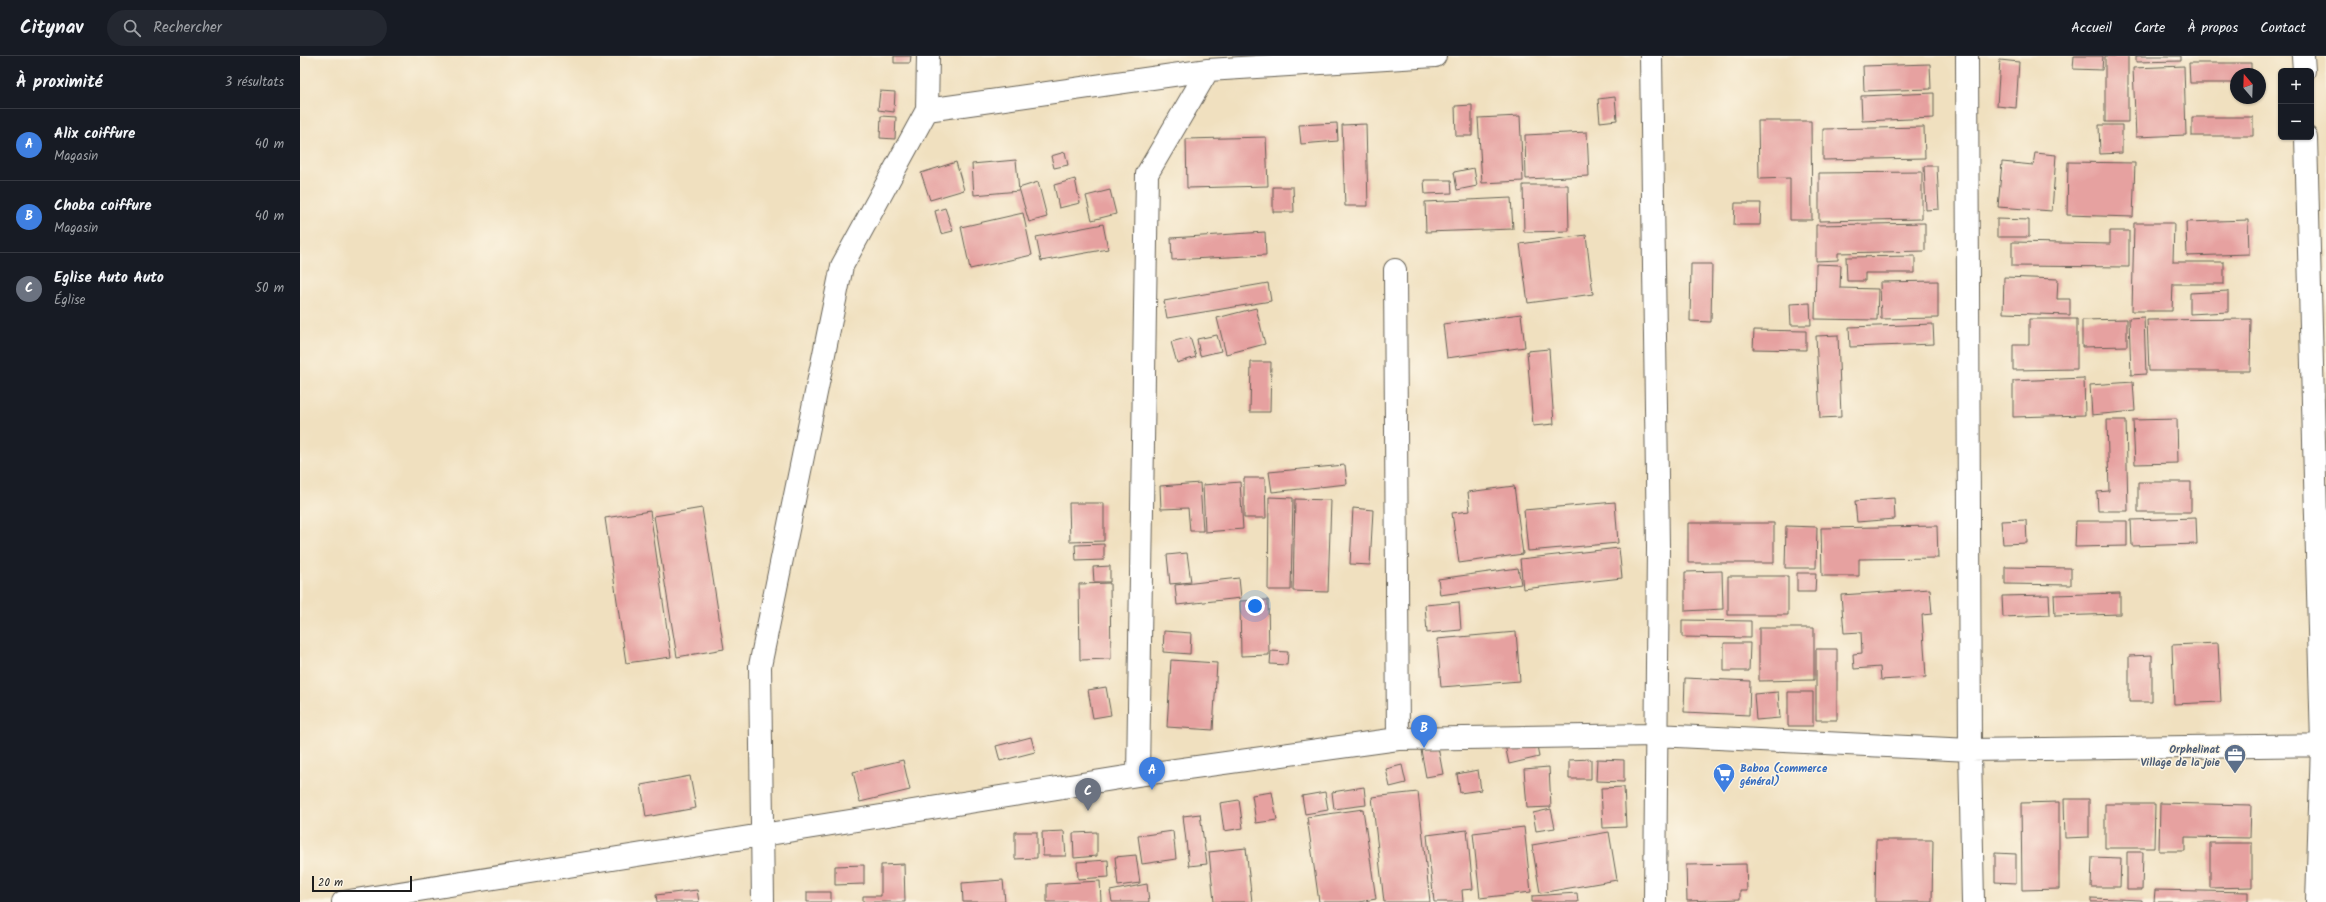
<!DOCTYPE html>
<html lang="fr">
<meta charset="utf-8">
<style>
:root{--surface:#171b24;--page:#242831;--text:#f1f3f6;--muted:#9ea1a6;--line:#363941;--accent:#7c3aed}
body{margin:0;font-family:Kalam,sans-serif;background:var(--page);color:var(--text)}
.controls{position:absolute;right:12px;top:12px;display:grid;overflow:hidden;border-radius:6px;box-shadow:0 1px 3px #0004}
.controls button{width:36px;height:36px;display:grid;place-items:center;padding:0;border:0;border-bottom:1px solid var(--line);background:var(--surface);color:var(--text);font:20px sans-serif}
.compass{position:absolute;left:1930px;top:12px;width:36px;height:36px;border-radius:50%;background:var(--surface);box-shadow:0 1px 3px #0004;rotate:341deg}
.scale{position:absolute;left:12px;bottom:10px;width:100px;box-sizing:border-box;padding-left:4px;border:2px solid #1c1c1c;border-top:0;font-size:11px;line-height:14px;white-space:nowrap;color:#1c1c1c;-webkit-text-stroke:3px #fcf5e5;paint-order:stroke}
.you{position:absolute;left:955px;top:550px;width:14px;height:14px;margin:-10px;border:3px solid #fff;border-radius:50%;background:#1a73e8;box-shadow:0 0 0 6px #1a73e833}
.badge{display:grid;place-items:center;width:26px;height:26px;border-radius:50%;background:var(--accent);color:#fff;font-size:13px;font-weight:700}
.pin{position:absolute;translate:-50% -33px;filter:drop-shadow(0 1px 2px #0008)}
.pin::after{content:'';position:absolute;top:21px;width:14px;height:12px;background:inherit;clip-path:polygon(0 0,100% 0,50% 100%)}
.list{margin:0;padding:0;list-style:none}
h2{display:flex;justify-content:space-between;align-items:center;height:52px;margin:0;padding:0 16px;font-size:17px}
h2 small{font-size:13px;font-weight:400;color:var(--muted)}
.list li{display:grid;grid-template-columns:26px 1fr auto;gap:12px;align-items:center;box-sizing:border-box;height:72px;padding:0 16px;border-top:1px solid var(--line)}
.list b{display:block;font-size:15px;white-space:nowrap}
.list p{margin:0;font-size:13px;white-space:nowrap;color:var(--muted)}
.list em{font-size:13px;font-style:normal;color:var(--muted)}
.icon{flex:none;width:22px;height:22px;fill:none;stroke:currentColor;stroke-width:2;stroke-linecap:round;stroke-linejoin:round}
.map{position:relative;flex:none;width:2026px;height:846px;overflow:hidden}
header{display:flex;align-items:center;gap:24px;box-sizing:border-box;height:56px;padding:0 20px;background:var(--surface);border-bottom:1px solid var(--line)}
header strong{font-size:19px}
nav{display:flex;gap:22px;margin-inline-start:auto;font-size:14px}
.search{width:280px;height:36px;background:var(--page);display:flex;align-items:center;gap:10px;box-sizing:border-box;padding:0 14px;border-radius:22px;color:var(--muted);font-size:15px}
main{display:flex}
aside{flex:1;background:var(--surface)}
.map>svg:first-child{display:block}
.building{fill:#e6a1a0}
.lines{fill:none;stroke-linecap:round;stroke-linejoin:round}
.minor-casing{stroke:#666155;stroke-width:24}
.minor{stroke:#fff;stroke-width:22}
.labels{text-anchor:middle;stroke-width:3;stroke-linejoin:round;paint-order:stroke}
.service-label{font-size:11px;font-weight:bold;fill:#4e5e75;stroke:#fcf5e5;text-anchor:end}
.shop-label{font-size:11px;font-weight:bold;fill:#366cbe;stroke:#fcf5e5;text-anchor:start}
</style>
<header>
<strong>Citynav</strong>
<div class="search"><svg class="icon" aria-label="search" viewBox="0 0 24 24"><circle cx="10" cy="10" r="6"/><path d="M15 15l6 6"/></svg>Rechercher</div>
<nav><a>Accueil</a><a>Carte</a><a>À propos</a><a>Contact</a></nav>
</header>
<main>
<aside>
<h2>À proximité<small>3 résultats</small></h2>
<ul class="list">
<li><span class="badge" style="background:#3f7fe0">A</span><div><b>Alix coiffure</b><p>Magasin</p></div><em>40 m</em></li>
<li><span class="badge" style="background:#3f7fe0">B</span><div><b>Choba coiffure</b><p>Magasin</p></div><em>40 m</em></li>
<li><span class="badge" style="background:#6b7280">C</span><div><b>Eglise Auto Auto</b><p>Église</p></div><em>50 m</em></li>
</ul>
</aside>
<div class="map">
<svg width="2026" height="846" viewBox="0 0 2026 846">
<rect width="100%" height="100%" fill="#fcf5e5"/>
<filter id="ink" filterUnits="userSpaceOnUse"><feTurbulence type="fractalNoise" baseFrequency=".025" numOctaves="2"/><feDisplacementMap in="SourceGraphic" scale="8" xChannelSelector="R" yChannelSelector="G"/><feConvolveMatrix kernelMatrix="1 2 1 2 8 2 1 2 1" color-interpolation-filters="sRGB"/></filter>
<filter id="wash" filterUnits="userSpaceOnUse"><feTurbulence type="fractalNoise" baseFrequency=".012" numOctaves="4" result="noise"/><feDisplacementMap in="SourceGraphic" scale="16" xChannelSelector="R" yChannelSelector="G"/><feGaussianBlur stdDeviation="0.9" result="paint"/><feColorMatrix in="noise" values="0 0 0 0 0 0 0 0 0 0 0 0 0 0 0 0 0 1.4 0 .05"/><feComposite in="paint" operator="in"/></filter>
<g filter="url(#wash)">
<rect width="100%" height="100%" fill="#f0e0bf"/>
<g id="blocks">
<path class="building" d="M594,0H611L610,7H594Z
M1774,0H1803L1802,14L1773,13Z
M1805,0H1828V66H1805Z
M1836,0H1881V5L1836,6Z
M1700,4L1719,6L1716,52L1697,50Z
M1889,7H1951V18H1936V27H1890Z
M1630,8L1631,33L1564,35L1563,10Z
M1884,10L1886,79L1836,81L1833,12Z
M580,35L595,36L594,56L578,54Z
M1634,37V62L1562,65L1561,40Z
M1315,41L1317,64L1300,66L1298,43Z
M1172,49V80H1156L1155,50Z
M581,60L596,61L595,83L580,82Z
M1220,60L1223,125L1182,127L1178,62Z
M1892,61H1953V80H1892Z
M1458,65H1511L1512,164H1490V122L1459,123Z
M1037,67L1038,85L1001,88L999,69Z
M1066,68L1068,150H1045L1042,69Z
M1799,69H1822V97L1800,98Z
M1624,71L1625,102L1523,104V73Z
M1287,76L1289,120L1226,123L1225,79Z
M966,81L968,130L887,132L886,83Z
M765,96L768,109L754,112L751,100Z
M1735,97L1756,99L1752,155L1698,151L1702,106L1733,109Z
M716,104L719,135L674,139L672,108Z
M656,106L664,134L630,144L621,117Z
M1768,106L1835,107L1833,161L1767,159Z
M1624,110H1637L1639,153L1626,154Z
M1174,112L1177,130L1157,134L1154,116Z
M1622,116V163L1519,165V117Z
M775,123L780,147L759,152L754,129Z
M1124,124H1151L1152,137L1125,138Z
M738,126L747,161L729,166L719,132Z
M1223,129H1268L1269,175L1224,176Z
M973,131H993L994,156H973Z
M810,134L816,158L792,164L786,140Z
M1211,142L1213,173L1126,176L1125,146Z
M1435,147H1461L1460,169H1434Z
M645,152L653,175L641,178L635,155Z
M723,157L732,199L670,213L661,171Z
M1697,163L1729,164V181H1697Z
M1948,164L1949,198L1887,200L1886,166Z
M1625,167V195L1538,197V204L1516,205V169Z
M1834,167H1874L1873,206H1924V228H1873L1872,255H1832Z
M803,168L808,193L741,205L736,181Z
M1810,175H1829V211L1712,210V186L1810,188Z
M965,176L966,199L872,204L871,182Z
M1286,179L1293,238L1228,247L1220,188Z
M1615,200V217H1565V225H1547L1546,201Z
M1391,208H1412L1411,266L1390,265Z
M1516,208L1541,209L1540,232L1578,233L1577,264L1515,263Z
M1704,221L1758,223L1757,243H1770V259L1703,257Z
M1638,225V262L1581,263L1580,226Z
M968,227L971,245L867,262L864,245Z
M1928,235V256L1890,258V237Z
M1510,247L1511,269H1491L1490,248Z
M956,252L965,288L926,298L917,262Z
M1221,258L1225,291L1147,302L1143,268Z
M1844,261L1846,318L1831,319L1829,262Z
M1729,263H1777V313L1713,314V289H1729Z
M1827,263V290L1782,291V264Z
M1951,263L1950,315H1849L1847,264Z
M1633,268L1634,288L1550,291L1549,271Z
M1454,274L1506,275V294L1453,293Z
M917,279L921,295L900,300L897,283Z
M1538,279L1541,361L1520,362L1516,280Z
M890,281L896,301L877,307L871,286Z
M1249,293L1254,368L1233,370L1227,295Z
M951,306H971L970,356H950Z
M1784,322L1785,359L1713,361V325Z
M1833,326L1835,355L1792,359L1790,329Z
M1877,363L1878,407L1835,408L1833,364Z
M1807,364H1826L1828,455H1798L1797,436L1809,435Z
M1045,409L1047,428L972,436L969,416Z
M944,422H965L966,462H944Z
M940,426L943,473L905,476L903,429Z
M1838,426H1891V456H1838Z
M900,427L903,475H890L888,452L861,453L860,430Z
M1214,430L1223,498L1159,507L1152,457L1170,455L1168,436Z
M969,441L993,442L991,534H968Z
M1594,442L1595,463L1557,466L1555,445Z
M995,443L1031,444L1028,536L993,535Z
M1315,446L1318,487L1228,495L1224,454Z
M769,447H804V485L770,486Z
M402,452L424,593L377,601L354,460Z
M1053,452L1073,454L1070,509L1050,508Z
M350,455L371,601L326,607L305,462Z
M1896,462L1897,488L1832,490L1831,464Z
M1726,464L1727,487L1703,488L1701,465Z
M1776,465H1827V490L1775,491Z
M1388,467H1474V507H1388Z
M1486,470L1517,471L1516,512H1485Z
M1637,470L1638,502L1559,503V520H1522L1521,472Z
M804,488V504L776,505L775,489Z
M1319,492L1322,522L1223,533L1220,503Z
M887,497L891,526L870,528L867,499Z
M810,510V526H794L793,511Z
M1705,511L1771,512V529L1705,528Z
M1218,512L1221,528L1140,539L1138,523Z
M1422,515L1423,553L1385,555V516Z
M1497,517H1516L1515,536H1497Z
M1428,520H1488V559H1428Z
M939,522L941,542L877,549L875,529Z
M810,527L811,603L780,604L779,528Z
M1630,533L1632,558L1622,559L1626,621L1581,624L1580,611L1554,613L1553,598L1562,597L1561,576L1544,577L1541,539Z
M1820,537V558L1755,560L1754,539Z
M1749,539L1750,559L1703,561L1702,540Z
M968,544L969,599L941,600L940,545Z
M1159,546L1161,574L1127,577L1125,549Z
M1382,564L1451,565V582L1382,581Z
M1459,572H1514V624L1459,625Z
M864,575L891,577L890,598L863,596Z
M1216,576L1220,625L1141,631L1137,583Z
M1424,587H1450L1449,615H1424Z
M1918,587L1921,646L1874,648L1872,589Z
M1516,593H1537V664H1516Z
M971,595L988,596L987,609L970,608Z
M1852,599V646H1829V600Z
M871,604L917,607L913,674L867,671Z
M1385,622L1450,625L1449,659L1384,656Z
M806,631L811,659L793,662L788,634Z
M1478,636L1480,662L1456,664L1454,638Z
M1488,636H1513V670H1488Z
M731,681L735,696L700,705L696,690Z
M1236,683L1239,701L1209,708L1205,689Z
M1138,691L1143,718L1126,721L1121,694Z
M1291,703V723H1269V704Z
M1297,703L1324,704V726L1296,725Z
M603,704L610,734L560,746L553,716Z
M1102,709L1106,727L1090,731L1086,713Z
M1249,711L1251,751L1227,752L1224,713Z
M1178,714L1181,734L1160,737L1157,718Z
M390,720L396,752L346,761L341,729Z
M1064,731L1066,749L1034,753L1032,736Z
M1324,731L1326,771L1303,772L1301,732Z
M972,736L977,764L956,767L952,739Z
M1025,736L1028,754L1005,758L1002,740Z
M1118,736L1130,846H1084L1072,741Z
M1764,743H1789V781L1765,782Z
M939,744L943,772L924,775L920,747Z
M1759,746V833L1722,834L1721,747Z
M1860,747L1951,749L1950,782L1885,781V795H1859Z
M1805,748H1855L1854,792H1805Z
M1063,753L1076,843L1059,846H1019L1007,761Z
M1251,753L1255,772L1236,775L1233,757Z
M900,758L907,808L889,810L883,760Z
M1224,771L1231,836L1180,842L1173,777Z
M1167,774L1173,833L1162,834L1163,846H1134L1127,779Z
M764,775L766,800H743L742,776Z
M873,775L876,803L842,808L838,780Z
M715,776H737V802L715,803Z
M797,776V800L774,802L773,777Z
M1309,776L1317,824L1240,837L1232,789Z
M1576,784H1633L1632,846H1575Z
M1910,787H1952V831L1910,832Z
M946,792L952,846H914L909,796Z
M1827,796H1843L1842,834H1827Z
M1695,797L1716,798V827L1695,826Z
M836,799L840,827L818,830L815,801Z
M1792,801L1821,802L1820,831H1791Z
M808,804L809,821L778,823L777,806Z
M604,808L605,846H563V840H581V809Z
M1446,808L1447,835H1440V843L1387,845L1386,809Z
M564,809V828L535,829V810Z
M703,824L705,846H663L662,827Z
M800,825L801,846H747V828Z
M847,828L849,846H812L810,835Z
M397,834L399,846H357L356,839Z
M1855,834L1948,836V846H1854Z
M507,836H531V846H507Z
M1277,837L1278,846H1232V840Z
M1791,842L1842,844V846H1791Z"/>
</g>
</g>
<g filter="url(#ink)">
<use href="#blocks" fill-opacity="0" stroke="#666155" stroke-width="1"/>
<g class="lines">
<g class="minor-casing">
<path id="minor" d="M1351,0L1358,491L1355,846
M1667,0L1670,694L1673,846
M2003,0L2004,15
M627,54L908,14L1135,0
M2006,81L2022,688L2017,846
M1095,214L1098,683
M838,719L847,118L908,14
M43,846L838,719L1098,683L1356,679L1670,694L2026,689
M463,846L460,610L542,210L627,54L628,0"/>
</g>
<use href="#minor" class="minor"/>
</g>
</g>
<defs>
<g id="office-pin" transform="scale(1.15)"><path d="M0 17L-7.5 6A9.5 9.5 0 1 1 7.5 6Z" fill="#5c6f8a" stroke="#fcf5e5"/><path d="M-6-3h4V-5.5h4V-3h4V5H-6ZM-1-4.5V-3h2v-1.5ZM-6 0V1H6V0Z" fill="#fff"/></g>
<g id="supermarket-pin" transform="scale(1.15)"><path d="M0 17L-7.5 6A9.5 9.5 0 1 1 7.5 6Z" fill="#3f7fe0" stroke="#fcf5e5"/><path d="M-6-5.5h2.5l.6 2H6L4.5 2H-2.5L-4.4-4H-6ZM-1.5 3.2a1.3 1.3 0 1 0 .1 0ZM3 3.2a1.3 1.3 0 1 0 .1 0Z" fill="#fff"/></g>
</defs>
<g fill-rule="evenodd">
<use href="#office-pin" x="1935" y="699"/>
<use href="#supermarket-pin" x="1424" y="718"/>
</g>
<g class="labels">
<g class="service-label">
<text x="1920" y="697">Orphelinat<tspan x="1920" dy="13">Village de la joie</tspan></text>
</g>
<g class="shop-label">
<text x="1440" y="716">Baboa (commerce<tspan x="1440" dy="13">général)</tspan></text>
</g>
</g>
</svg>
<div class="controls">
<button>+</button>
<button>−</button>
</div>
<svg class="compass" viewBox="-18 -18 36 36"><path d="M0-13l5 13h-10z" fill="#e53935"/><path d="M0 13l5-13h-10z" fill="#9ea1a6"/></svg>
<div class="scale">20 m</div>
<div class="you"></div>
<div class="pin badge" style="left:852px;top:734px;background:#3f7fe0">A</div>
<div class="pin badge" style="left:1124px;top:692px;background:#3f7fe0">B</div>
<div class="pin badge" style="left:788px;top:755px;background:#6b7280">C</div>
</div>
</main>
